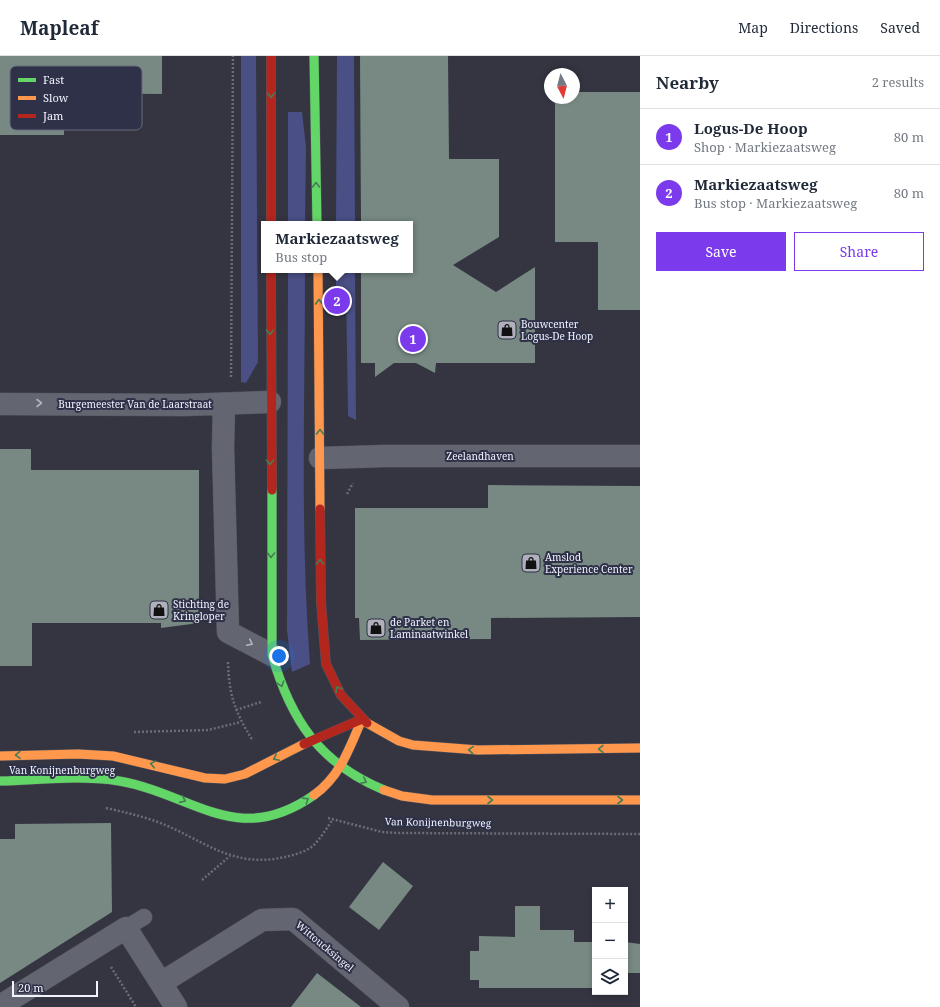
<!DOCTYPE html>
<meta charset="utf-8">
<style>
:root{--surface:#fff;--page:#f2f2f3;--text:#1f2937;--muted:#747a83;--line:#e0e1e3;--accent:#7c3aed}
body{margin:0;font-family:"Noto Serif",serif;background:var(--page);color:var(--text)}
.controls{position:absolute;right:12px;bottom:12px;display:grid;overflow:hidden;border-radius:0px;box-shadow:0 2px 6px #0003}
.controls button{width:36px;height:36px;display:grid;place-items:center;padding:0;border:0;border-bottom:1px solid var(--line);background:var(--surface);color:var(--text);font:20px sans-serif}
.compass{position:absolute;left:544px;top:12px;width:36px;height:36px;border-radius:50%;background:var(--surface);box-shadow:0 2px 6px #0003;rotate:173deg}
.scale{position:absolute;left:12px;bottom:10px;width:86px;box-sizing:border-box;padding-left:4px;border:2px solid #f1f3fe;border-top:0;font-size:11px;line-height:14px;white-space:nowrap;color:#f1f3fe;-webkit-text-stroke:3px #2e3147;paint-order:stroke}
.you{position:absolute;left:279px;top:600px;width:14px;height:14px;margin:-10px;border:3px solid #fff;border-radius:50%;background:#1a73e8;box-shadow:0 0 0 6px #1a73e833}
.badge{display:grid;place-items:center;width:26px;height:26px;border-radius:50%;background:var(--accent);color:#fff;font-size:13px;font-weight:700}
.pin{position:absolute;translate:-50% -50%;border:2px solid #fff;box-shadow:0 1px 4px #0006}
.popup{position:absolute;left:261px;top:165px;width:152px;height:52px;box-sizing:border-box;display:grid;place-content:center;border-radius:0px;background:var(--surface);filter:drop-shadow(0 1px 3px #0005);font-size:13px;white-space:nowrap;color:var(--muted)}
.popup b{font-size:15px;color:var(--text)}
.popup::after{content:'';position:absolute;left:50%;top:100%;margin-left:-8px;border:8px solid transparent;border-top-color:var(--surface)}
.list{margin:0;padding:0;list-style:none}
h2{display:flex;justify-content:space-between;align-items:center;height:52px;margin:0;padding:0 16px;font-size:17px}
h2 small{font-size:13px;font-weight:400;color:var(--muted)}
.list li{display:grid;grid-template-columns:26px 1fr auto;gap:12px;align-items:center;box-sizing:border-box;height:56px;padding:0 16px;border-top:1px solid var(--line)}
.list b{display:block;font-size:15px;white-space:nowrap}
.list p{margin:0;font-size:13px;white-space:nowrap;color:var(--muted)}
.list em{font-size:13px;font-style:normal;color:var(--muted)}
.actions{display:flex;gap:8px;padding:12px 16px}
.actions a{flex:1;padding:9px 0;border:1px solid var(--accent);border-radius:0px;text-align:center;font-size:14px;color:var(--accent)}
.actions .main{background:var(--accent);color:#fff}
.icon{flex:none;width:22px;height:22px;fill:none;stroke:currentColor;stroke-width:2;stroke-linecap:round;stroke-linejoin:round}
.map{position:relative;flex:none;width:640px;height:951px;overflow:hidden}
header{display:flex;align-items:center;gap:24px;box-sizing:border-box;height:56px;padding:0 20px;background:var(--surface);border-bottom:1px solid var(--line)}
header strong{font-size:19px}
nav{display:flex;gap:22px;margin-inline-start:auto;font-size:14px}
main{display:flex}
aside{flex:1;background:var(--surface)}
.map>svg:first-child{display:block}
.green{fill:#4a4f86}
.building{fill:#778982}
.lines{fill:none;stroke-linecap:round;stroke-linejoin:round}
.lane-casing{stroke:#53545e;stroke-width:17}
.street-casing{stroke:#53545e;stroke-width:23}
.fast-casing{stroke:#53545e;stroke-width:10}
.slow-casing{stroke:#53545e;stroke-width:10}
.jam-casing{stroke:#53545e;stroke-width:10}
.path{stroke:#6b6c77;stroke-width:2.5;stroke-dasharray:2 2;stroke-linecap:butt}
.lane{stroke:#636571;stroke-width:16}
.street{stroke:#636571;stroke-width:22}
.fast{stroke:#63d668;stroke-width:9}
.slow{stroke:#ff974d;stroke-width:9}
.jam{stroke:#b3261e;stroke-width:9}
.oneway{stroke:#467b56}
.oneway2{stroke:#b1b3bf}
.labels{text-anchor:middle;stroke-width:4;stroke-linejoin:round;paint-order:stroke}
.poi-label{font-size:10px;fill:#f1f3fe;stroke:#2e3147;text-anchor:start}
.street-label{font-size:10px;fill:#f1f3fe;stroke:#2e3147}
.key{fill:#2e3147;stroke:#686b7e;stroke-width:1}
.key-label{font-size:11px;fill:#f1f3fe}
</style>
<header>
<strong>Mapleaf</strong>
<nav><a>Map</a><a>Directions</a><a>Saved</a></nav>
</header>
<main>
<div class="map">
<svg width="640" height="951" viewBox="0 0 640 951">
<rect width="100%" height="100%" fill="#343541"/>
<path class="green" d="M241,0H256L258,306L246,327L241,326Z
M337,0H354L355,168H336Z
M288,56H302L306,91L305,168H288Z
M288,214H305C305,345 300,477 310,608L292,616L287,574Z
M336,214H355L356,364L348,360L346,232L336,231Z"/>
<path class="building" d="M0,0H162V38L64,37V79H0Z
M360,0H448L449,103H499V181L453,209L496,236L535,211V307H436L435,317L416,307H394L375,321V307H361V214H410V168H361Z
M574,36H640V254H598V186H555V42H574Z
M0,393H31V414H199V567L161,572V567H32V610H0Z
M488,429L640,430V561L491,562V583L360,584L359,562H355V452H488Z
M111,767L112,856L0,927V783H15V768Z
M383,806L413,830L379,874L349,851Z
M515,850H540V874H574V886H595V932H479V924H470V895H479V880L515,881Z
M625,886L640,888V917H625Z
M317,917L361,951H291Z"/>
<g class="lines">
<g class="lane-casing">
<path id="lane" d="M126,872L144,861"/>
</g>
<g class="street-casing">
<path id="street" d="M0,348L184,349L270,346
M224,348L223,391L228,576L272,599
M320,402L385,400H640
M161,927L262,864L293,863L398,951
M0,950L126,872L176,951"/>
</g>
<g class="fast-casing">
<path id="fast" d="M314,0L317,168
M272,434V599C291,664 319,707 384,734
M0,725C39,724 80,719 119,725C194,738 237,793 314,739"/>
</g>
<g class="slow-casing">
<path id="slow" d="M318,214L320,453
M367,667L399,685L413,689L478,694L640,692
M0,700L78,698L113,700L205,722L225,723L245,718L304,688
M384,734L402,740L432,744H640
M314,739C340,721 350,691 362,663"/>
</g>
<g class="jam-casing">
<path id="jam" d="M271,0V168
M271,214L272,434
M320,453L321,546L326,608L341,639L367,667
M304,688L362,663"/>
</g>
<path class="path" d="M231,321L233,0
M347,438L353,427
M228,606C229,640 235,656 253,685
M236,654L261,646
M134,676L208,674L241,666
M106,752C124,756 141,760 158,766C204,784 232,813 285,801C294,799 305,796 313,790C320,783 327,772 333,763
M328,762L382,776L397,777L640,778
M202,824L230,800
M111,911L136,951"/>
<use href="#lane" class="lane"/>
<use href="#street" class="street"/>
<use href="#fast" class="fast"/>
<use href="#slow" class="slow"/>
<use href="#jam" class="jam"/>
</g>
<defs><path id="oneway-chevron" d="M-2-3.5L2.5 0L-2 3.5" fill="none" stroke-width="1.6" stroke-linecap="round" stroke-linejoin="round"/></defs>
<g class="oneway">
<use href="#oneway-chevron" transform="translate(271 39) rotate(90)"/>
<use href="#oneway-chevron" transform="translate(316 129) rotate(-91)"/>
<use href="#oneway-chevron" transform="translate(319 246) rotate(-91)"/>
<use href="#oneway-chevron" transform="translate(270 276) rotate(90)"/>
<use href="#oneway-chevron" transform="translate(320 376) rotate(-90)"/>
<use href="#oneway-chevron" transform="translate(270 406) rotate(89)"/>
<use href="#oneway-chevron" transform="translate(271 499) rotate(90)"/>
<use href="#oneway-chevron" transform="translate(320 506) rotate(-90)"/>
<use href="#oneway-chevron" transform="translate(281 628) rotate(72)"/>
<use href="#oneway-chevron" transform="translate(338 633) rotate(-122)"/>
<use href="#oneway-chevron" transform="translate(601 693) rotate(179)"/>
<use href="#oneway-chevron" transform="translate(471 694) rotate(-177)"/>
<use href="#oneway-chevron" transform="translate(18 699) rotate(178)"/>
<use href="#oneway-chevron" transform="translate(276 702) rotate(153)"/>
<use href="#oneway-chevron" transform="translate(153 708) rotate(-167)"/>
<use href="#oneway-chevron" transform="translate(364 725) rotate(26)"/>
<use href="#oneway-chevron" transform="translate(183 744) rotate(24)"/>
<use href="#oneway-chevron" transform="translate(306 744) rotate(-32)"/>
<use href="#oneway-chevron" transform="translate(490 744)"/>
<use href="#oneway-chevron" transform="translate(620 744)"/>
</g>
<g class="oneway2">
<use href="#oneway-chevron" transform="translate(39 347)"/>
<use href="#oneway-chevron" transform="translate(250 587) rotate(26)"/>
</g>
<defs>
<g id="shop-square" transform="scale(1)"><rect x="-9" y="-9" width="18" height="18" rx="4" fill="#afb0bc" stroke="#2e3147"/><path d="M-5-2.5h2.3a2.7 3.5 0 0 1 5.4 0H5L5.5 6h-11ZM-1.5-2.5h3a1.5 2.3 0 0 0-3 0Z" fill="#111"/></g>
</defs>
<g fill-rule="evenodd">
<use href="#shop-square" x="507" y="274"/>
<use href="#shop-square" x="531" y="507"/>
<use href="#shop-square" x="159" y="554"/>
<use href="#shop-square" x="376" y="572"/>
</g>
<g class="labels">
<g class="poi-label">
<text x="521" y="272">Bouwcenter<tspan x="521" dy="12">Logus-De Hoop</tspan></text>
<text x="545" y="505">Amslod<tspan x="545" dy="12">Experience Center</tspan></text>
<text x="173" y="552">Stichting de<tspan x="173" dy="12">Kringloper</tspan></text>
<text x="390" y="570">de Parket en<tspan x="390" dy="12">Laminaatwinkel</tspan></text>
</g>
<g class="street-label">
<text x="135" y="352">Burgemeester Van de Laarstraat</text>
<text x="480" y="404">Zeelandhaven</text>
<text x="62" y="718">Van Konijnenburgweg</text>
<text transform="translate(438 766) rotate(1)" y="4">Van Konijnenburgweg</text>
<text transform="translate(325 890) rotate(40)" y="4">Wittoucksingel</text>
</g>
</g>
<rect x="10" y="10" width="132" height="64" rx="6" class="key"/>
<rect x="18" y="22" width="18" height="4" fill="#63d668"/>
<rect x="18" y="40" width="18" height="4" fill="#ff974d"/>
<rect x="18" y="58" width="18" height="4" fill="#b3261e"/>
<g class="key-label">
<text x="43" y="28">Fast</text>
<text x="43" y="46">Slow</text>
<text x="43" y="64">Jam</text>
</g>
</svg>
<div class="controls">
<button>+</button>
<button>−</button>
<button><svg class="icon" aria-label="layers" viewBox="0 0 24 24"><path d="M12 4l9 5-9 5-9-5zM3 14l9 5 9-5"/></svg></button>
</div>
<svg class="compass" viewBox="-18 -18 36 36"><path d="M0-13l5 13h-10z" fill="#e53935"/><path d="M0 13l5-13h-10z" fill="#747a83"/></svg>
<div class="scale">20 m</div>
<div class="you"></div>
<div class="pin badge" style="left:413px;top:283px">1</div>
<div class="pin badge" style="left:337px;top:245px">2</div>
<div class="popup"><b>Markiezaatsweg</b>Bus stop</div>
</div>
<aside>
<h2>Nearby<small>2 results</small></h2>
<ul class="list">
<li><span class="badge">1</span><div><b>Logus-De Hoop</b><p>Shop · Markiezaatsweg</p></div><em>80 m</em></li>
<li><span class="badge">2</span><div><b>Markiezaatsweg</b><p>Bus stop · Markiezaatsweg</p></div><em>80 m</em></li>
</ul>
<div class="actions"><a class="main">Save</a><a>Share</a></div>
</aside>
</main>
